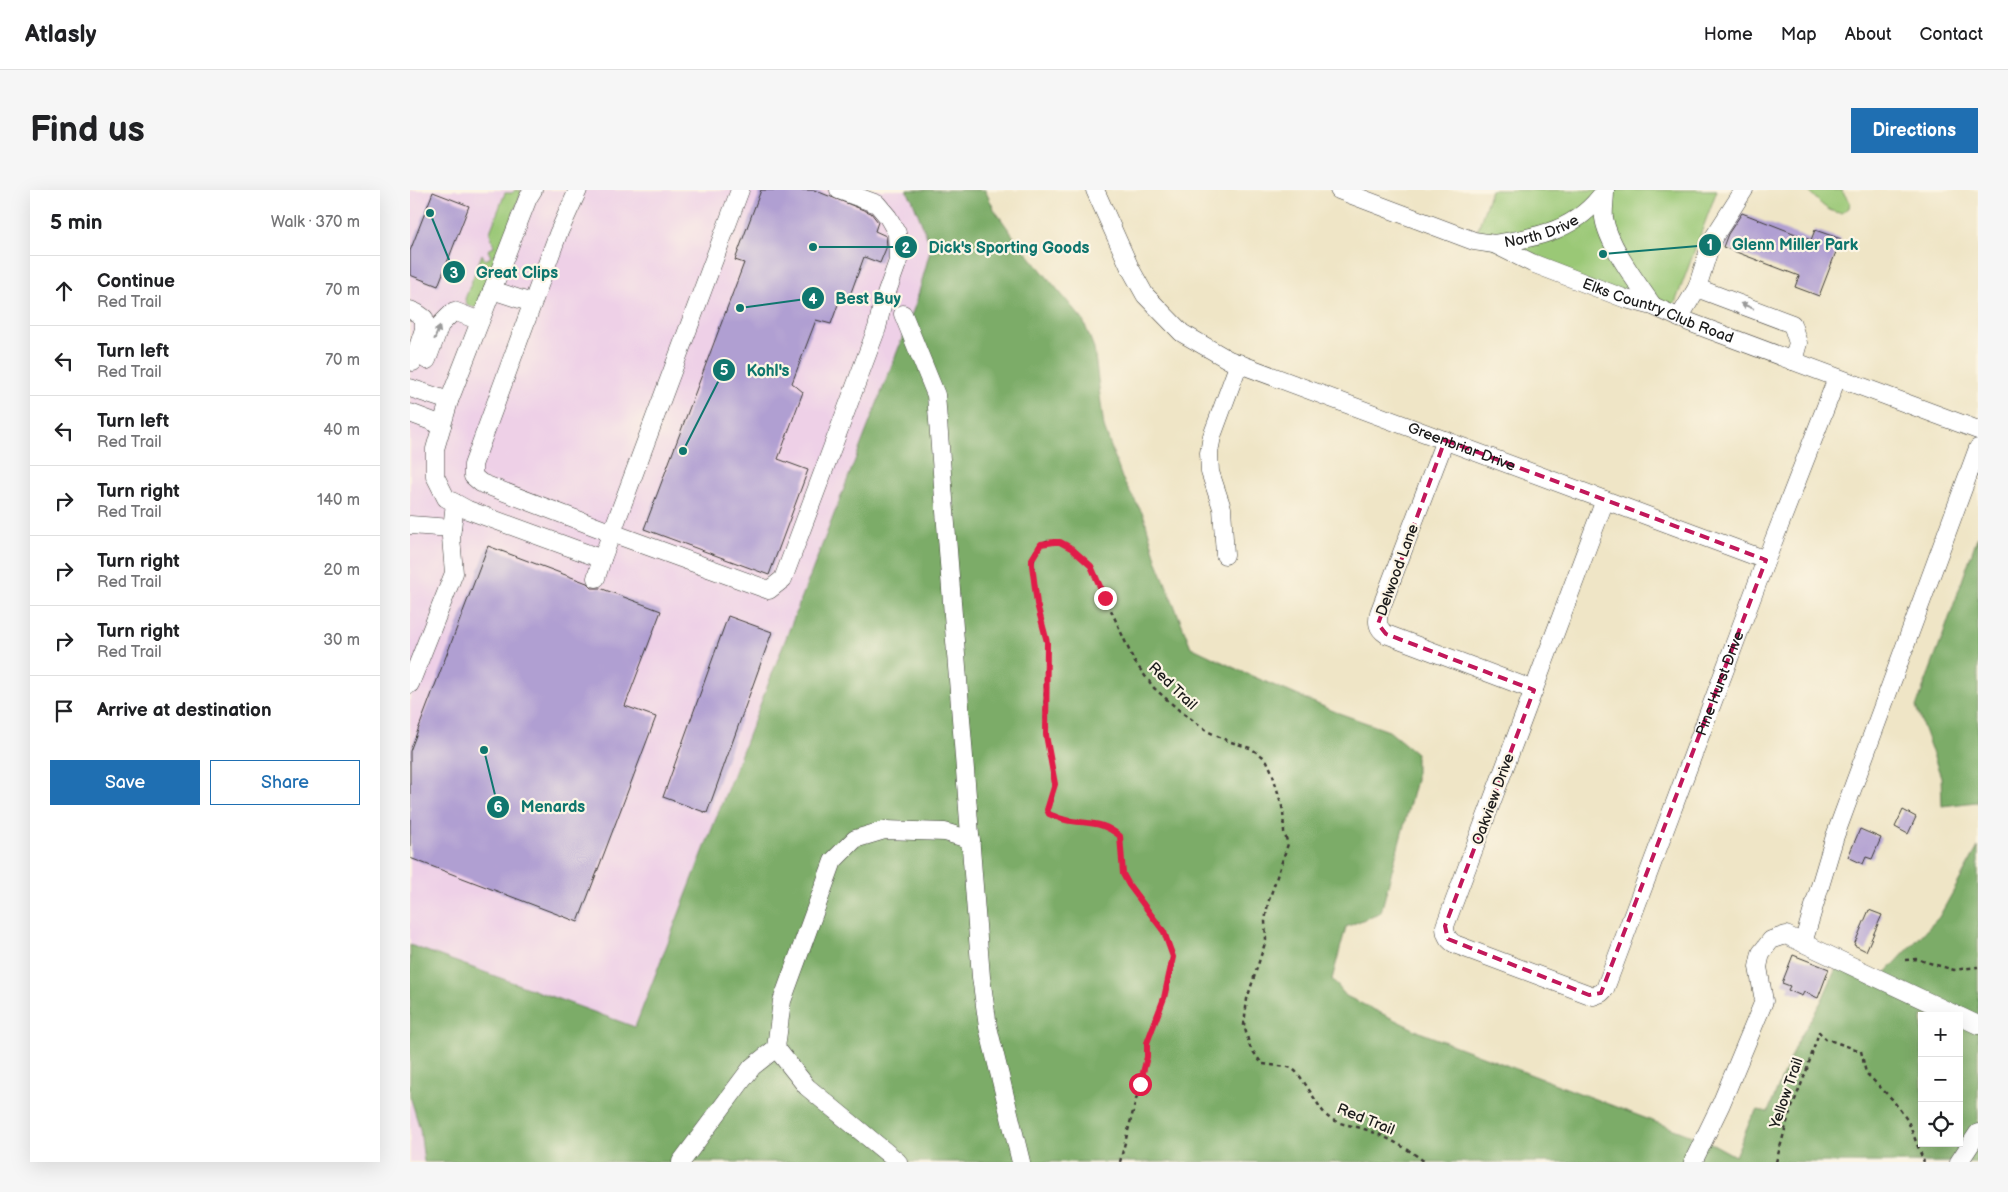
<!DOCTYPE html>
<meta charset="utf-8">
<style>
:root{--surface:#fff;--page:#f6f6f6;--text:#202124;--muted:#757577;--line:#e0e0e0;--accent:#1f6fb2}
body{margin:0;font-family:"Balsamiq Sans",sans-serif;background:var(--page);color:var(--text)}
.controls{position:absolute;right:15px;bottom:15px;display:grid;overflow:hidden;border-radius:0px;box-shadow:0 5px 20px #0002}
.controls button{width:45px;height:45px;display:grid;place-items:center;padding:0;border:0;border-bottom:1px solid var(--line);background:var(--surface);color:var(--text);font:25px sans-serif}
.stop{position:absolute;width:15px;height:15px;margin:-11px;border:4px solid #e11d48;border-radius:50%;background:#fff}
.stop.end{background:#e11d48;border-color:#fff;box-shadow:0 1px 5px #0008}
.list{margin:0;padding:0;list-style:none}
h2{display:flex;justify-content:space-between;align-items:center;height:65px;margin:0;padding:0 20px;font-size:21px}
h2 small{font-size:16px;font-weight:400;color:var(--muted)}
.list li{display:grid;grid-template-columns:32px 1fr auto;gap:15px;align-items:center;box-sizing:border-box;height:70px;padding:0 20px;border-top:1px solid var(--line)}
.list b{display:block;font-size:19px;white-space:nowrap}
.list p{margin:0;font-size:16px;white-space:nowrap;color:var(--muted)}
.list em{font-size:16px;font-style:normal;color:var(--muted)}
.actions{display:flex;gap:10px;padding:15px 20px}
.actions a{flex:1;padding:11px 0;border:1px solid var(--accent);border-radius:0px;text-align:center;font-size:18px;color:var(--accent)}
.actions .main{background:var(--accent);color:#fff}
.icon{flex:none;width:28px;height:28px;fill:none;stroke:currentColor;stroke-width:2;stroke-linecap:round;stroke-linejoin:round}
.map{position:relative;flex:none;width:1568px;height:972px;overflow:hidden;border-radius:0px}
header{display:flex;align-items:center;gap:30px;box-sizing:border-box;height:70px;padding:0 25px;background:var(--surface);border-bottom:1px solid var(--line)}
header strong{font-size:24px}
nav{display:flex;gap:28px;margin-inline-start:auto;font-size:18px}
.intro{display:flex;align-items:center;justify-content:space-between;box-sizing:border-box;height:120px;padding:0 30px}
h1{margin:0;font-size:35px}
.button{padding:12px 22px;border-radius:0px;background:var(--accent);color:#fff;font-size:18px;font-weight:700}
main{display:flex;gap:30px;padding:0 30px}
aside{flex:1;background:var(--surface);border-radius:0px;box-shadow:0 5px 20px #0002}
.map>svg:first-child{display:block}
.built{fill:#eed0e7}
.green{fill:#9ac876;stroke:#5b7249}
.forest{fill:#7bac67;stroke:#4c6442;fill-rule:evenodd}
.building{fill:#b09fd2}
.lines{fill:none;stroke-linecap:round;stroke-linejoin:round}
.minor-casing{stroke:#3c3a36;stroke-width:19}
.path{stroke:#3c3a36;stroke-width:2.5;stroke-dasharray:4 4;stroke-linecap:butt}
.minor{stroke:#fff;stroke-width:18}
.oneway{fill:#999}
.route{stroke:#e11d48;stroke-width:6}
.marked{fill:none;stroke:#c2185b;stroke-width:4;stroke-dasharray:10 6;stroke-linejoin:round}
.labels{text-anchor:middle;stroke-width:4.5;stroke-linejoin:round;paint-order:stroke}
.street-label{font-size:15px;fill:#1c1c1c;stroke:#fcf5e5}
.leader{fill:none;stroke:#0f766e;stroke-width:2}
.callout-dot{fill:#0f766e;stroke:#fcf5e5;stroke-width:2}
.mark-label{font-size:15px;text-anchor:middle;font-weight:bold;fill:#fff}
.callout-label{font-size:16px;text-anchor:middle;font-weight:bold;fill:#0f766e;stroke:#fcf5e5;stroke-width:4.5;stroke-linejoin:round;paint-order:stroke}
</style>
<header>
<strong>Atlasly</strong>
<nav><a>Home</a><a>Map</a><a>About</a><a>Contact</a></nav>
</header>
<div class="intro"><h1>Find us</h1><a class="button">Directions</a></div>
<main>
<aside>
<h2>5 min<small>Walk · 370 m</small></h2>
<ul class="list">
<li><svg class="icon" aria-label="ahead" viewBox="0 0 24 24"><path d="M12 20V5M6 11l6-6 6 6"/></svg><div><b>Continue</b><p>Red Trail</p></div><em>70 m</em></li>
<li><svg class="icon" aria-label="left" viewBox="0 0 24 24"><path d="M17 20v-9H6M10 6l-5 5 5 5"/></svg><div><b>Turn left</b><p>Red Trail</p></div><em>70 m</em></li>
<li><svg class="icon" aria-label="left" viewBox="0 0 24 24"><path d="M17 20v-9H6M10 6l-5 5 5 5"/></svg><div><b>Turn left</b><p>Red Trail</p></div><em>40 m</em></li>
<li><svg class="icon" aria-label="right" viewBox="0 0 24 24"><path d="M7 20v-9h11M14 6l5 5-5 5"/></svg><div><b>Turn right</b><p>Red Trail</p></div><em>140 m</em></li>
<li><svg class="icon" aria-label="right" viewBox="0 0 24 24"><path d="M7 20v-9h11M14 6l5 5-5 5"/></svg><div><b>Turn right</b><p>Red Trail</p></div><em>20 m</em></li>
<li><svg class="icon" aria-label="right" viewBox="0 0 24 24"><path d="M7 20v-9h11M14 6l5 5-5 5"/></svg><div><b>Turn right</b><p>Red Trail</p></div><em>30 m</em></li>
<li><svg class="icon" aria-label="arrive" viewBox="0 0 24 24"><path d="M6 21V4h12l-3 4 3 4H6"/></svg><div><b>Arrive at destination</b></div></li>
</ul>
<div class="actions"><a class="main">Save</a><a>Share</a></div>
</aside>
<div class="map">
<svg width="1568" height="972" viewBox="0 0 1568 972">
<rect width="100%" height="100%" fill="#fcf5e5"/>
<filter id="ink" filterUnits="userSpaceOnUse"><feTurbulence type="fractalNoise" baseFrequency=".02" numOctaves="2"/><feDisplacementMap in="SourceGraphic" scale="10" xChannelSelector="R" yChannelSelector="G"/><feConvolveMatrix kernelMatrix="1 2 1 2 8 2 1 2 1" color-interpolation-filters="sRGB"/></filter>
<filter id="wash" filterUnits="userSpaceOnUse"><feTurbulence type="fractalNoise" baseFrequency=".0096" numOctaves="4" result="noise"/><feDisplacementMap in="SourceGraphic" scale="20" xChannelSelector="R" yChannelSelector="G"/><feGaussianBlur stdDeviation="1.12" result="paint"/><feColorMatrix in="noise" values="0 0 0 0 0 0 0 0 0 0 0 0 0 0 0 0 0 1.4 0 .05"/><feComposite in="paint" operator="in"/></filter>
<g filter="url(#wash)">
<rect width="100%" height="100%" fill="#efe5c6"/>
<path class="built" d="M0,0H496L502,9L521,57L506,113L225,837L0,755Z
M0,906L10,939L14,972H0Z"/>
<path class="green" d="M105,0L112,1L68,118C61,117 56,116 55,109L72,64L75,70L81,67L78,60L84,57L80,42L95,3H102Z
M1081,0H1307L1261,124L1064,51Z
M1398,0H1431L1440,12L1439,18L1431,23C1417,23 1407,10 1398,0Z"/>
<path class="forest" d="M496,0H575L584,19L606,50L673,130L684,158L694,237L712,288L734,326L747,372L781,457L835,483L926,522L979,541L1006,563V590L971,722L936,737L922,789L936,806L1012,843L1303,954L1325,966L1341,929L1348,920L1358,922L1385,856L1411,812L1427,776L1464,795L1529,727L1568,657V972H14L10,939L0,906V755L225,837L506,113L521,57L502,9ZM1512,826H1549V953H1512Z
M1568,345V613L1566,612L1532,616L1531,587L1506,517L1531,451Z"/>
<g id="blocks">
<path class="building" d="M351,0H404L461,23L468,32L465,41L476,46L477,56L470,73L454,67L439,108L431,106L421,134L406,130L382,193L393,202L368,269L398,280L359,385L234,339L334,73L325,70Z
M23,2L59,16L28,96L0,85V61Z
M1332,23L1401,50L1405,40L1431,49L1409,106L1385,97L1389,86L1313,57L1318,44Z
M78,356L177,393L182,398H190L251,421L215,516L246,527L168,732L0,668V561Z
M318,426L362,442L297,623L253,607Z
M1493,620L1506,627L1498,644L1485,637Z
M1450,639L1471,648L1462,669L1456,667L1453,674L1438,667Z
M1459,720L1472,725L1456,761L1444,755Z
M1383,765L1419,779L1408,808L1394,802L1392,806L1378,800L1380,796L1372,793Z"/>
</g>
</g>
<g filter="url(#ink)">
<use href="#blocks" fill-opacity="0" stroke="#3c3a36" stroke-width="1"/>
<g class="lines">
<g class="minor-casing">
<g id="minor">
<path d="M123,0L118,8L39,211L25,259V286L36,308L58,320L192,369"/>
<path d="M168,0L148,44L63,275V286L71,293L202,343L359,400L373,389L467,138L472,116L488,71L487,43L478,27L467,14L429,0"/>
<path id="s1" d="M685,0L720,78L735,105L772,143L819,170L1356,370"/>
<path id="s2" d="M929,0L1064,51L1084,54L1122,73L1216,109L1243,116L1279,132L1568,240"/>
<path d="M1195,1C1195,10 1193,20 1194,28C1198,55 1228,94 1243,116"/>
<path id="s3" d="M1084,54C1129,47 1168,40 1195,0"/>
<path d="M1287,98L1382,134L1388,153L1383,171"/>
<path d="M82,100L122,113"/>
<path d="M0,120L7,123L14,128V139L3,172"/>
<path d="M493,124L526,205L571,787L578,837L611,972"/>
<path d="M1269,128L1287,98L1302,50L1334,0"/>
<path d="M17,170L30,135L44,121L70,131"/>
<path d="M0,198L39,211"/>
<path d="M0,223L32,235"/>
<path d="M1035,250L969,423C967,432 967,438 976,444L1124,500"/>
<path id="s4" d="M1195,310L1035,736C1035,745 1038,751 1047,755L1183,806L1191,803L1195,799L1356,370L1427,188"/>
<path d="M0,335L42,338"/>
<path d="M815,365L812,318L800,282L799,263L802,246L829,173"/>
<path d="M186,388L192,369L330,0"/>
<path d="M0,494L44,383L41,347L45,313"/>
<path d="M1393,753L1548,826"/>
<path d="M1549,826L1568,835"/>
<path d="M366,858L397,897L488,972"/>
<path d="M271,972L342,877L366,858L372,811L423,671L445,649L475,640L535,642L561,650"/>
<path d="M1283,972L1311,914L1354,811L1348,777L1351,763L1361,750L1376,745L1393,753L1425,646L1568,258"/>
<path d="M1549,972L1568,943"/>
</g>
</g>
<path class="path" d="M1495,770L1506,769L1544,780L1568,777
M710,972L737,867V853L754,808L763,767L754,741L719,695L713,684L710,646C693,632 683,634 662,631C654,630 647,626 639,624L637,620L645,594L636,545L635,510L637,452L627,414L622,375L626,361L631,354L637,351L650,352L661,358L681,376L724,471L744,498L770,521L799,542L818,551L840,558L852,566L857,571L862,582L873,620L874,642L878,654L858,713L855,731L856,750L837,809L834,835L840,857L852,874C861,875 869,876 878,877C890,878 906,916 918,927C928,935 943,935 954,939C976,946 997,958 1015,972
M1366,972L1379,925L1396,882L1409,842L1416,849L1451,861L1456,883L1482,909L1498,931L1514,972"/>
<use href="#minor" class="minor"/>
</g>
<defs><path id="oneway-solid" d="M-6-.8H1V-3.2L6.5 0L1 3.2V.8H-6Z" transform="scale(1.25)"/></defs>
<g class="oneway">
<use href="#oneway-solid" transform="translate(1337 116) rotate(-158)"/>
<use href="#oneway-solid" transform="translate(27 143) rotate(-68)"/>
</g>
</g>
<g class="lines" filter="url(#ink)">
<path class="route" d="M695,408L681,376L661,358L650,352H644L631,354L622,369V375L627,414L637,452L636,545L645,594L637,620L639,624C647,627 654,631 662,631C683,634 693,632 710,646L713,684L719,695L754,742L763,767L754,808L737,853V867L730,894"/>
</g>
<path class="marked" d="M1035,250L1356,370L1191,803L1179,805L1038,749L1035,736L1124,500L976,444L968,434Z"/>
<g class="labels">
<g class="street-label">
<text dy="5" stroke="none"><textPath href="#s3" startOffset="49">North Drive</textPath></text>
<text dy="5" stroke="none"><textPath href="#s2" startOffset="342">Elks Country Club Road</textPath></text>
<text dy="5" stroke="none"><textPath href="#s1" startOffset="472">Greenbriar Drive</textPath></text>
<text transform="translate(987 380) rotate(-70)" y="5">Delwood Lane</text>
<text dy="5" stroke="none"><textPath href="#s4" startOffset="965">Pine Hurst Drive</textPath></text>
<text transform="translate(763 496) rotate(44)" y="5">Red Trail</text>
<text transform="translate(1083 609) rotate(-70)" y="5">Oakview Drive</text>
<text transform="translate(1376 903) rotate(-71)" y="5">Yellow Trail</text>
<text transform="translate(956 929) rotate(22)" y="5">Red Trail</text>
</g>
</g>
<path class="leader" d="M1193 64L1300 55M403 57L496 57M20 23L44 82M330 118L403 108M273 261L314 180M74 560L88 617"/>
<g class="callout-dot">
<circle cx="1193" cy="64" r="5"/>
<circle cx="403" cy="57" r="5"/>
<circle cx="20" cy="23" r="5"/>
<circle cx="330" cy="118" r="5"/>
<circle cx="273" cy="261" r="5"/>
<circle cx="74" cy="560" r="5"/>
<circle cx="1300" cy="55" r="12"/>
<circle cx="496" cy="57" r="12"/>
<circle cx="44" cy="82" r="12"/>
<circle cx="403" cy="108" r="12"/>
<circle cx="314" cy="180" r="12"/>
<circle cx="88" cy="617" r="12"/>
</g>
<g class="mark-label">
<text x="1300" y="60">1</text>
<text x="496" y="63">2</text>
<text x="44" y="88">3</text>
<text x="403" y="114">4</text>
<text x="314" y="185">5</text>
<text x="88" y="622">6</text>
</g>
<g class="callout-label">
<text x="1385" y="60">Glenn Miller Park</text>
<text x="599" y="63">Dick's Sporting Goods</text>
<text x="107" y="88">Great Clips</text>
<text x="458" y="114">Best Buy</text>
<text x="358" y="186">Kohl's</text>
<text x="143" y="622">Menards</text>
</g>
</svg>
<div class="controls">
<button>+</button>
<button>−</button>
<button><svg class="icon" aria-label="locate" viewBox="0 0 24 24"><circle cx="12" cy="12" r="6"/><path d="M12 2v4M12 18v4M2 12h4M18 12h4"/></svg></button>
</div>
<div class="stop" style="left:730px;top:894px"></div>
<div class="stop end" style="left:695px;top:408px"></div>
</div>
</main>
